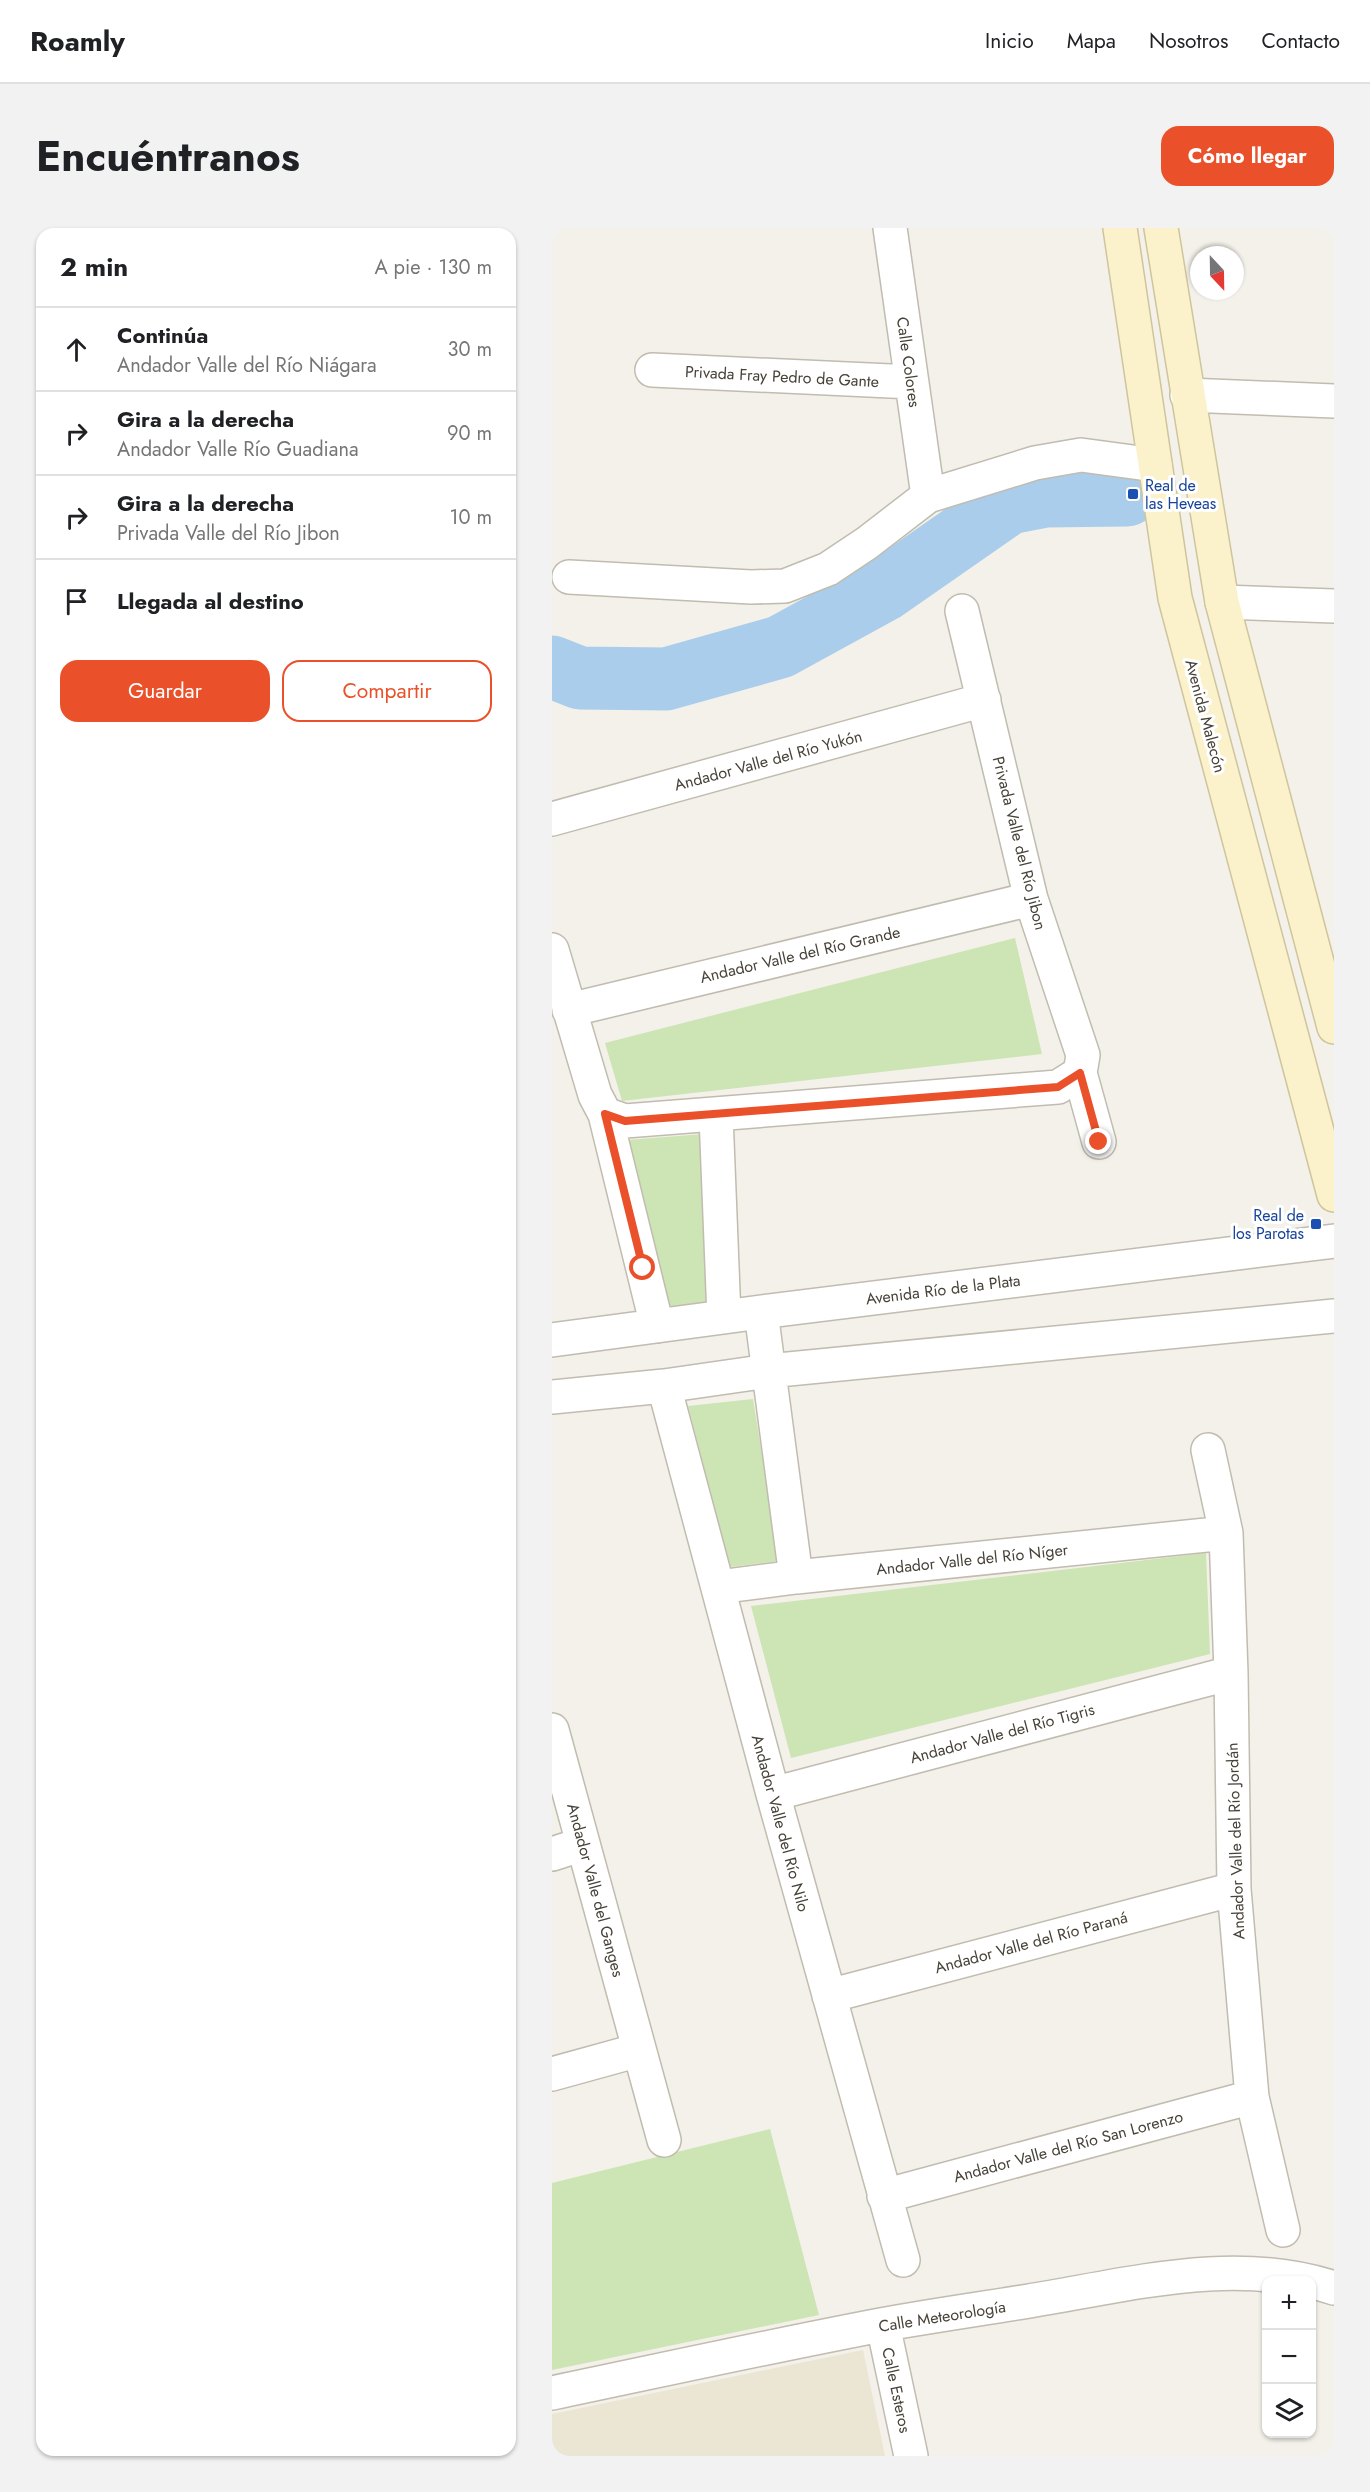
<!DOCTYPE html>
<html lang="es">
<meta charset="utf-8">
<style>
:root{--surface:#fff;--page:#f2f2f2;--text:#202124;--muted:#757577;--line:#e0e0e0;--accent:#ea512a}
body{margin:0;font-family:Jost,sans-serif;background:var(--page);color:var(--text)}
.controls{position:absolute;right:18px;bottom:18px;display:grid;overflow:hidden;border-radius:12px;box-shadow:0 2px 4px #0004}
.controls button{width:54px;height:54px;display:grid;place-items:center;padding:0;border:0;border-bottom:2px solid var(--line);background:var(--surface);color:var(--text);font:30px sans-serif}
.compass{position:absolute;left:638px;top:18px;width:54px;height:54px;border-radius:50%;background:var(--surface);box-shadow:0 2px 4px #0004;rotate:158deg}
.stop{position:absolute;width:18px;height:18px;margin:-14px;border:4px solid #ea512a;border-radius:50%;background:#fff}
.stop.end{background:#ea512a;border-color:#fff;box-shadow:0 2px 6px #0008}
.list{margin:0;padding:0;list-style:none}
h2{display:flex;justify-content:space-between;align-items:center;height:78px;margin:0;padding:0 24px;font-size:26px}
h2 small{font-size:20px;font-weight:400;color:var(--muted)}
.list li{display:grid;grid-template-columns:39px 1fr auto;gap:18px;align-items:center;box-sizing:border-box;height:84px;padding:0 24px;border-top:2px solid var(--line)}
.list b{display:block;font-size:22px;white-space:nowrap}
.list p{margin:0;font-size:20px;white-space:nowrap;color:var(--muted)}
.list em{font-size:20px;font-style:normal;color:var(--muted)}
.actions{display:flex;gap:12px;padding:18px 24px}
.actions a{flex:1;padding:14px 0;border:2px solid var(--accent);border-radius:18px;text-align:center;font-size:21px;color:var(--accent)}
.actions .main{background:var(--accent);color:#fff}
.icon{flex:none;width:33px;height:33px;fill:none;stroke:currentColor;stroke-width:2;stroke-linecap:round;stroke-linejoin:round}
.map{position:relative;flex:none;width:782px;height:2228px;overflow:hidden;border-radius:18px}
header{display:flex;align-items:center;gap:36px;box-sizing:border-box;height:84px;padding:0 30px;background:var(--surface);border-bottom:2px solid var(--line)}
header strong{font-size:28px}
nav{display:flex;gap:33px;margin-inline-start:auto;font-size:21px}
.intro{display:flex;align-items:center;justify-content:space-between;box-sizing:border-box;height:144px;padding:0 36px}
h1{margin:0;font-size:42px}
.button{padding:15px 27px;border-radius:18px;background:var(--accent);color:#fff;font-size:21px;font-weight:700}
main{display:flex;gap:36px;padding:0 36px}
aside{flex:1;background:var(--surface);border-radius:18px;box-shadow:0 2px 4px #0004}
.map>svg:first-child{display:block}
.education{fill:#ebe6d4}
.green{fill:#cde4b5}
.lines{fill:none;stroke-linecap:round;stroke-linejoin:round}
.river{stroke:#aacdeb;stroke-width:63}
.street-casing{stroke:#c1bcaf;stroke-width:36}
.secondary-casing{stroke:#cfc59c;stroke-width:36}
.street{stroke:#fff;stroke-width:33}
.secondary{stroke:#fbf2cc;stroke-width:33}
.route{stroke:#ea512a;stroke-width:8}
.transit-dot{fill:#1a4fb4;stroke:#fff;stroke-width:2}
.labels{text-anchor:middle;stroke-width:6;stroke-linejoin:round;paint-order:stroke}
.street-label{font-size:16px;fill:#474238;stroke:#fff}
.transit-label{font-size:16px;fill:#164399;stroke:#fff;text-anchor:start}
</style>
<header>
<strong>Roamly</strong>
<nav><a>Inicio</a><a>Mapa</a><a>Nosotros</a><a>Contacto</a></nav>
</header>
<div class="intro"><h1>Encuéntranos</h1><a class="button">Cómo llegar</a></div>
<main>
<aside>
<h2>2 min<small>A pie · 130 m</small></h2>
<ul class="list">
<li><svg class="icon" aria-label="ahead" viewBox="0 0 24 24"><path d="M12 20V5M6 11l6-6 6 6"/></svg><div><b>Continúa</b><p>Andador Valle del Río Niágara</p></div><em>30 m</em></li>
<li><svg class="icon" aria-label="right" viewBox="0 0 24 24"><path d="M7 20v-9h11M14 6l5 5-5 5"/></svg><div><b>Gira a la derecha</b><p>Andador Valle Río Guadiana</p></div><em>90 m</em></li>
<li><svg class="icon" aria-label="right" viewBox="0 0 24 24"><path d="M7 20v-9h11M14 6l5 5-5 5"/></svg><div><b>Gira a la derecha</b><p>Privada Valle del Río Jibon</p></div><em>10 m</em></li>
<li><svg class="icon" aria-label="arrive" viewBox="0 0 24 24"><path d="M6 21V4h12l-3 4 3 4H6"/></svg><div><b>Llegada al destino</b></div></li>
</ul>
<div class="actions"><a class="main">Guardar</a><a>Compartir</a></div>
</aside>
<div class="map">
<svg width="782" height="2228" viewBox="0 0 782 2228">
<rect width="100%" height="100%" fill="#f3f1e9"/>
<path class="education" d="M311,2122L333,2228H0V2186Z"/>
<path class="green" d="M463,710L490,826L70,873L53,815Z
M152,906L160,1078L119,1084L75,912Z
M201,1171L227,1333L178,1339L136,1178Z
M654,1325L658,1426L239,1530L199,1378Z
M218,1901L267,2087L0,2142V1955Z"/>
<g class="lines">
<path class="river" d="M0,439L28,450L114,451L228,419L332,362L457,275L493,268L575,267"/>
<g class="street-casing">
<path id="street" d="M338,0L376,268
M100,142L360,154
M635,167L782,173
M17,349L199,359L233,358L276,341L315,315L376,268L483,235L529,227L603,237
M670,374L782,378
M410,383L479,671L531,827L528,845L547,914
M0,591L432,472
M0,722L43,867L53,886L105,1098
M17,782L479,671
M53,886L73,893L506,859L528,845
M164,887L172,1089
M209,1084L244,1349
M0,1112L209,1084L782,1013
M112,1158L221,1566L351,2032
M0,1169L112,1158L216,1143L782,1088
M656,1222L674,1305L679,1445L682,1661L700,1869L731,2002
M166,1359L244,1349L674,1305
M0,1502L112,1912
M221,1566L679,1445
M0,1626L31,1616
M277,1768L682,1661
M0,1846L87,1822
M332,1968L700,1869
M331,2097L359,2228
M0,2165C110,2142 219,2118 329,2097C378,2088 428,2081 477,2073C577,2057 683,2027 782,2060"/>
</g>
<g class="secondary-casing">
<path id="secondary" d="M568,0L623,370L782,967
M609,0L670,374L782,799"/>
</g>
<use href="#street" class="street"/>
<use href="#secondary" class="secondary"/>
</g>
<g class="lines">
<path class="route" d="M91,1040L53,886L73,893L506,859L528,845L547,914"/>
</g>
<g class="transit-dot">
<rect x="575" y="260" width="12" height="12" rx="3"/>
<rect x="758" y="990" width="12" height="12" rx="3"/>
</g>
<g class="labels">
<g class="street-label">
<text transform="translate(357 134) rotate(82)" y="6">Calle Colores</text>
<text transform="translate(230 148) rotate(3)" y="6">Privada Fray Pedro de Gante</text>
<text transform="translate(654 488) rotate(75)" y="6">Avenida Malecón</text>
<text transform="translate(216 532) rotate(-15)" y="6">Andador Valle del Río Yukón</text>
<text transform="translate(468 615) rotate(76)" y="6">Privada Valle del Río Jibon</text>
<text transform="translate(248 726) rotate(-13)" y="6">Andador Valle del Río Grande</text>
<text transform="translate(391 1061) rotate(-7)" y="6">Avenida Río de la Plata</text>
<text transform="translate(420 1331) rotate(-6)" y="6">Andador Valle del Río Níger</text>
<text transform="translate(450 1505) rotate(-15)" y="6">Andador Valle del Río Tigris</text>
<text transform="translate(229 1595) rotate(75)" y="6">Andador Valle del Río Nilo</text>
<text transform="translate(683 1613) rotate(-92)" y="6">Andador Valle del Río Jordán</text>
<text transform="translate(44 1662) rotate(75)" y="6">Andador Valle del Ganges</text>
<text transform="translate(479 1714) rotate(-15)" y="6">Andador Valle del Río Paraná</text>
<text transform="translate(516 1918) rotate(-15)" y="6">Andador Valle del Río San Lorenzo</text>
<text transform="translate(390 2088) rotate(-9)" y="6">Calle Meteorología</text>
<text transform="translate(345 2162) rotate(78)" y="6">Calle Esteros</text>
</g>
<g class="transit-label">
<text x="593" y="263">Real de<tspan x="593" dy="18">las Heveas</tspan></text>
<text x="752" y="993" text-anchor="end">Real de<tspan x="752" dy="18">los Parotas</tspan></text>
</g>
</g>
</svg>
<div class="controls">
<button>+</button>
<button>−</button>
<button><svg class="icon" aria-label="layers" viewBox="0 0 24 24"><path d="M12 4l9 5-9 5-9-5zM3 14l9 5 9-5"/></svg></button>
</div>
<svg class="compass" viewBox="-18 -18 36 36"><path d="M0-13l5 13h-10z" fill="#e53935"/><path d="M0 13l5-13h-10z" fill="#757577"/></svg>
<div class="stop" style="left:91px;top:1040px"></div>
<div class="stop end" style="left:547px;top:914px"></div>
</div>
</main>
